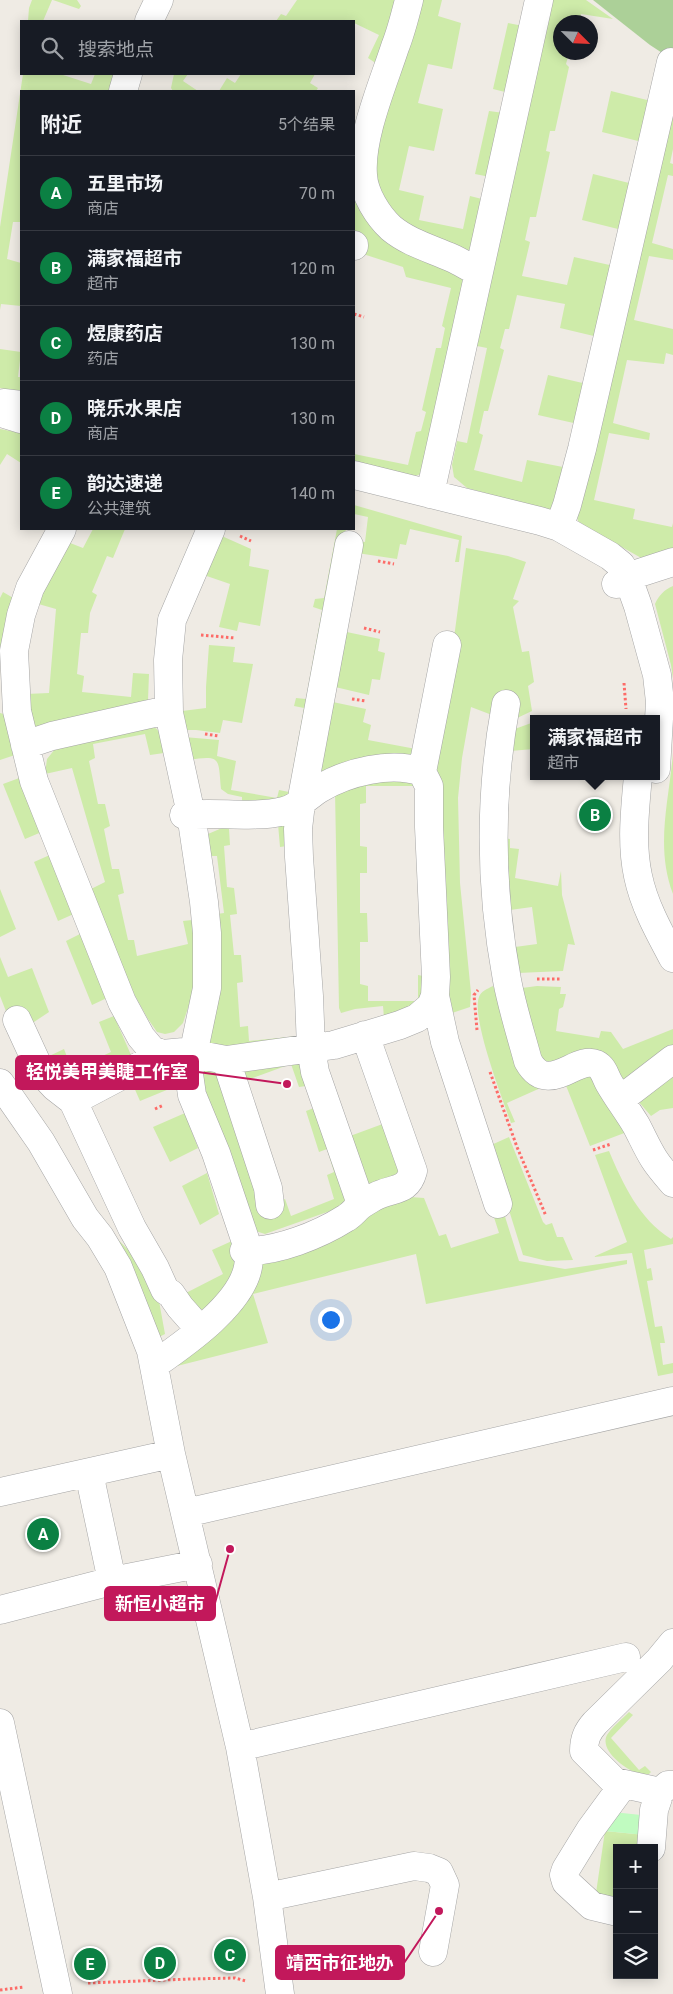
<!DOCTYPE html>
<html lang="zh">
<meta charset="utf-8">
<style>
:root{--surface:#171b24;--page:#242831;--text:#f1f3f6;--muted:#9ea1a6;--line:#363941;--accent:#0b8043}
body{margin:0;font-family:Roboto,"Noto Sans SC",sans-serif;background:var(--page);color:var(--text)}
.controls{position:absolute;right:15px;bottom:15px;display:grid;overflow:hidden;border-radius:0px;box-shadow:0 2px 12px #0003}
.controls button{width:45px;height:45px;display:grid;place-items:center;padding:0;border:0;border-bottom:1px solid var(--line);background:var(--surface);color:var(--text);font:25px sans-serif}
.compass{position:absolute;left:553px;top:15px;width:45px;height:45px;border-radius:50%;background:var(--surface);box-shadow:0 2px 12px #0003;rotate:114deg}
.you{position:absolute;left:330px;top:1319px;width:18px;height:18px;margin:-12px;border:4px solid #fff;border-radius:50%;background:#1a73e8;box-shadow:0 0 0 8px #1a73e833}
.badge{display:grid;place-items:center;width:32px;height:32px;border-radius:50%;background:var(--accent);color:#fff;font-size:16px;font-weight:700}
.pin{position:absolute;translate:-50% -50%;border:2px solid #fff;box-shadow:0 1px 5px #0006}
.popup{position:absolute;left:530px;top:715px;width:130px;height:65px;box-sizing:border-box;display:grid;place-content:center;border-radius:0px;background:var(--surface);filter:drop-shadow(0 1px 4px #0005);font-size:16px;white-space:nowrap;color:var(--muted)}
.popup b{font-size:19px;color:var(--text)}
.popup::after{content:'';position:absolute;left:50%;top:100%;margin-left:-10px;border:10px solid transparent;border-top-color:var(--surface)}
.list{margin:0;padding:0;list-style:none}
h2{display:flex;justify-content:space-between;align-items:center;height:65px;margin:0;padding:0 20px;font-size:21px}
h2 small{font-size:16px;font-weight:400;color:var(--muted)}
.list li{display:grid;grid-template-columns:32px 1fr auto;gap:15px;align-items:center;box-sizing:border-box;height:75px;padding:0 20px;border-top:1px solid var(--line)}
.list b{display:block;font-size:19px;white-space:nowrap}
.list p{margin:0;font-size:16px;white-space:nowrap;color:var(--muted)}
.list em{font-size:16px;font-style:normal;color:var(--muted)}
.icon{flex:none;width:28px;height:28px;fill:none;stroke:currentColor;stroke-width:2;stroke-linecap:round;stroke-linejoin:round}
.map{position:relative;flex:none;width:673px;height:1994px;overflow:hidden}
.search{position:absolute;background:var(--surface);box-shadow:0 2px 12px #0003;left:20px;top:20px;width:335px;height:55px;display:flex;align-items:center;gap:12px;box-sizing:border-box;padding:0 18px;border-radius:0px;color:var(--muted);font-size:19px}
.panel{position:absolute;background:var(--surface);box-shadow:0 2px 12px #0003;left:20px;top:90px;width:335px;height:440px;border-radius:0px}
.map>svg:first-child{display:block}
.grass{fill:#ceeba9}
.forest{fill:#acd098}
.park{fill:#c0fbc0}
.lines{fill:none;stroke-linecap:round;stroke-linejoin:round}
.minor-casing{stroke:#a5a5a5;stroke-width:29}
.path{stroke:#fd6c68;stroke-width:3;stroke-dasharray:2.5 2.5;stroke-linecap:butt}
.minor{stroke:#fff;stroke-width:28}
.leader{fill:none;stroke:#c2185b;stroke-width:2}
.callout-dot{fill:#c2185b;stroke:#fff;stroke-width:2}
.callout{fill:#c2185b;stroke:#c2185b;stroke-width:2}
.callout-label{font-size:18px;text-anchor:middle;font-weight:bold;fill:#fff}
</style>
<div class="map">
<svg width="673" height="1994" viewBox="0 0 673 1994">
<rect width="100%" height="100%" fill="#efebe4"/>
<path class="grass" d="M32,0H52L43,21H28L29,8Z
M53,0H77L81,6L79,9Z
M297,0H397L380,66L368,58L379,35L354,23V21H276L281,14L286,16Z
M421,0H442L438,16L461,23L452,69L428,64L418,103L443,109L434,151L409,146L399,190L424,196L419,220L463,229L470,196L486,200L472,250L466,252L399,222L388,211L372,169L384,117Z
M551,0H586L613,19L581,14L579,22H560V52L569,53L566,64L569,67L555,131H550L546,151L550,152L536,217H530L525,240L530,242L522,276L567,285L574,257L614,266L598,337L560,328L565,304L517,295L509,329H505L500,348L504,350L488,411H484L479,433L483,435L474,470L522,482L527,460L568,468L556,506L548,510L467,488L454,477L452,465L457,441L467,443L487,348L477,346Z
M508,23L523,26L509,93L493,89Z
M23,74H60L91,84L95,74H117L112,91H21V222H13L7,259L21,263V306L1,304L0,310V227Z
M174,74H188L183,81L198,91H173L171,88Z
M241,74H315L310,83L318,88L316,91H219L227,78L235,83Z
M611,91L651,101L642,142L602,132Z
M673,107V149L670,163L673,164V176L668,175L652,243L673,249V260L649,256L634,320L673,329V355L666,353L664,364L627,360L613,423L650,433L649,440L609,433L594,500L635,509L633,519L672,527L673,523V556L643,559L583,525L578,521L577,516Z
M489,111L504,113L490,177L475,174Z
M354,170V176L458,272L465,282L421,474L415,476L354,463V454L408,465L416,432L421,431L426,412L422,410L436,348H441L445,328L442,326L451,288L406,277L403,267L357,252L354,238Z
M593,174L633,184L622,230L582,220Z
M0,349L21,352L18,377H21V392L0,388Z
M548,375L587,384L578,424L538,415Z
M0,429L21,433V463L7,454L0,465Z
M354,505L462,536L459,562H455L459,540L410,529L406,545L400,544L397,559L357,553L353,540L365,542L368,517L354,514Z
M93,529H125L113,558L107,556L92,592L97,595L90,613L88,633H81L77,674L84,676L82,692L131,697L133,673L149,674L148,700L146,705L48,729L33,727L26,694L49,693L56,609L35,603L65,541L83,548Z
M337,529H346L293,797L242,806V797L228,794L221,789C218,758 222,755 188,760L184,737L219,740L217,756L236,761L231,790L277,798L279,790L289,792L304,708L294,706L296,698L306,699L322,610L313,607L315,599L324,598Z
M215,533L251,549L249,566L269,570L260,626L239,622L237,631L219,627L230,584L198,573Z
M466,548L508,556L526,562L513,599L519,601L513,607L522,652L529,651L534,682L528,686L532,711L515,719L492,715L471,707L462,758L458,798L460,883L471,993L470,1007L452,1013L445,975L437,765Z
M673,586V679L671,665L655,604C659,595 664,590 673,586Z
M3,592L15,599L2,655L0,654V598Z
M342,631L380,639L378,651L385,653L380,680L372,679L369,695L331,686Z
M209,645L235,647L233,662L253,664L242,723L223,720L220,733L196,730H183L182,711L206,708V687Z
M328,701L366,709L363,722L371,725L368,740L416,749L417,755L318,778Z
M0,713L7,715L15,755L0,760Z
M534,722V749L510,751L512,730Z
M150,725C163,730 162,741 164,753L150,755L145,734L93,744L95,758L89,761L98,804H105L110,826L104,829L112,869H119L124,893L118,895L128,940H134L137,956L188,944L183,921L192,920L195,947V987L183,1023L174,1032L165,1034L157,1032L148,1019L110,951L91,889L105,882L72,768L45,774L47,759L59,744Z
M673,753V894C655,847 669,801 673,753Z
M22,777L44,831L25,839L3,784Z
M409,779L415,786H366V803L360,804V846L367,847V873H360V913H367L368,942H360V984L368,986V1001H418V975L423,976L422,997L418,1006L384,1018L383,1006L355,1009L341,1013L339,1008L335,791L356,780Z
M285,823L287,846L280,847L278,824L229,829L230,845L224,846L227,887L234,888L237,914L230,915L234,955H241L243,982L237,983L240,1027L248,1026L249,1041L298,1036L305,1038L228,1051L207,1046L210,915L224,913L217,856H201L208,834L229,825Z
M503,838L510,839V848L519,849L515,878L558,886L561,871L562,895L575,945L568,944L563,971L518,973L515,947L537,944L532,907L510,910Z
M52,854L76,913L58,921L34,862Z
M0,889L16,929L0,937Z
M82,933L109,997L92,1005L66,941Z
M0,957L8,977L32,968L49,1012L31,1024H11L0,996Z
M493,986L526,1069L587,1070L627,1132L590,1146L563,1078L507,1103L515,1122L511,1123C503,1100 471,1018 479,997C481,991 487,989 493,986Z
M537,986L561,987L560,994H566L563,1007L559,1009L556,1031L599,1038L601,1031L611,1032L623,1049L673,1029V1048L623,1082L542,1066L522,988Z
M114,1016L131,1055L74,1090L43,1059L64,1049L72,1070L111,1052L99,1022Z
M305,1063L347,1205L265,1234L252,1230L200,1076L205,1069L217,1070L279,1201L285,1199L291,1216L334,1199L327,1175L334,1172L327,1149L319,1152L306,1111L314,1108L306,1086L299,1087L291,1064L247,1080L240,1066Z
M673,1067V1108L660,1110L651,1116L638,1101Z
M163,1069L169,1074L174,1087L140,1101L133,1085Z
M185,1113L198,1148L170,1162L153,1127Z
M388,1122L403,1175L365,1185L342,1139Z
M509,1137L543,1222L546,1225L552,1223L557,1237H563L573,1260L547,1261L523,1255L489,1146Z
M609,1151C623,1184 639,1219 671,1239L673,1237V1244L644,1250L647,1269L651,1268L653,1280L647,1281L655,1327L662,1326L665,1343H660L663,1365L673,1363V1373L658,1376L632,1253L593,1257L627,1242L595,1155Z
M207,1173L219,1214L200,1225L182,1186Z
M410,1197L424,1198L439,1236L446,1234L451,1248L499,1233L491,1208L501,1204L519,1261L565,1269L627,1260V1264L426,1304L416,1254L253,1294L268,1343L177,1366L264,1260L281,1258L330,1243L347,1233L370,1210Z
M109,1231L149,1270L159,1301L165,1334L157,1338Z
M232,1241L240,1267C228,1283 217,1305 196,1312L182,1295L223,1274L212,1250Z
M629,1712L633,1715L611,1738L639,1770L645,1766L651,1772L649,1774C645,1774 640,1774 637,1773C625,1769 599,1750 607,1735C612,1727 622,1719 629,1712Z
M605,1831L645,1835L643,1848H617V1902L596,1893Z"/>
<path class="forest" d="M593,0H673V60L650,45Z"/>
<path class="park" d="M613,1812L641,1815L645,1835L605,1831Z"/>
<g class="lines">
<g class="minor-casing">
<path id="minor" d="M409,0C405,16 401,32 395,47C383,84 360,137 363,175C364,194 378,216 391,228C409,243 432,249 452,258C461,262 470,268 479,272
M149,21L159,0
M123,91L128,74
M354,246V245
M21,405L4,403L0,408L1,413L21,419
M354,475L540,521L559,527L610,556L621,565L628,578L638,606L657,675L660,702L656,769
M430,494L539,0
M559,527L567,505L582,449L671,62
M62,529L30,588L21,615L14,651L17,711L34,781L122,1002L141,1037L152,1050L162,1054L184,1052L226,1060L334,1045L400,1025L417,1018L431,1006L435,996L436,977L429,827V786L422,772C391,761 347,772 319,789C308,796 297,808 284,811C252,819 217,811 184,815
M349,545L301,803L298,829L299,857L309,996L311,1048L315,1072L361,1204
M616,584L636,574L673,562
M506,704C489,795 490,889 507,980C512,1007 521,1035 528,1061C548,1097 576,1055 596,1064C604,1068 605,1076 609,1083C617,1097 627,1110 636,1125C642,1136 647,1148 654,1159C659,1167 666,1175 673,1183
M25,745L52,736L145,715L159,712L169,713
M422,772L447,645
M638,776C635,809 631,844 638,876C644,905 659,932 673,958
M435,996L445,1042L498,1204
M17,1020L41,1072L55,1087L73,1101L132,1228L155,1268L165,1290L171,1294L180,1307L195,1324
M226,1060L268,1188L270,1205
M0,1083L41,1142L85,1218L100,1237L118,1267L151,1351L171,1454L240,1747L267,1897L280,1994
M621,1099L673,1059
M73,1101L162,1054
M244,1251C277,1252 319,1235 346,1218C353,1214 357,1207 364,1203C369,1200 375,1196 381,1194C397,1188 408,1190 413,1171L365,1035
M154,1365C184,1344 241,1305 248,1267C249,1262 249,1256 249,1251L216,1153L192,1095L189,1074L207,988V933L204,902L191,814L169,713L168,660L172,620L211,529
M89,1473L112,1581
M0,1492L171,1454
M186,1513L673,1401
M0,1610L112,1581L198,1564
M673,1643L659,1660L595,1723C587,1732 584,1739 584,1751L615,1782L660,1792L668,1785H673
M0,1723L58,1994
M240,1747L626,1657
M651,1848L654,1810L660,1792
M267,1897L414,1866L429,1868L439,1872L445,1885L433,1952
M617,1912L592,1906L566,1882L564,1875L566,1869L590,1830L623,1785"/>
</g>
<path class="path" d="M354,314L364,317
M240,536L251,541
M378,561L394,564
M364,628L380,632
M201,635L235,638
M624,683L626,709
M352,699L366,701
M205,734L219,736
M537,979H561
M477,1030L474,995L478,990
M490,1072L517,1147L546,1216
M155,1109L164,1105
M593,1150L611,1144
M88,1983L190,1979L235,1978L246,1981
M0,1990L24,1987"/>
<use href="#minor" class="minor"/>
</g>
<path class="leader" d="M287 1084L198 1072M230 1549L215 1603M439 1911L404 1963"/>
<g class="callout-dot">
<circle cx="287" cy="1084" r="5"/>
<circle cx="230" cy="1549" r="5"/>
<circle cx="439" cy="1911" r="5"/>
</g>
<g class="callout">
<rect x="16" y="1056" width="182" height="33" rx="5"/>
<rect x="105" y="1587" width="110" height="33" rx="5"/>
<rect x="276" y="1946" width="128" height="33" rx="5"/>
</g>
<g class="callout-label">
<text x="107" y="1078">轻悦美甲美睫工作室</text>
<text x="160" y="1610">新恒小超市</text>
<text x="340" y="1969">靖西市征地办</text>
</g>
</svg>
<div class="controls">
<button>+</button>
<button>−</button>
<button><svg class="icon" aria-label="layers" viewBox="0 0 24 24"><path d="M12 4l9 5-9 5-9-5zM3 14l9 5 9-5"/></svg></button>
</div>
<svg class="compass" viewBox="-18 -18 36 36"><path d="M0-13l5 13h-10z" fill="#e53935"/><path d="M0 13l5-13h-10z" fill="#9ea1a6"/></svg>
<div class="you"></div>
<div class="pin badge" style="left:43px;top:1534px">A</div>
<div class="pin badge" style="left:595px;top:815px">B</div>
<div class="popup"><b>满家福超市</b>超市</div>
<div class="pin badge" style="left:230px;top:1955px">C</div>
<div class="pin badge" style="left:160px;top:1963px">D</div>
<div class="pin badge" style="left:90px;top:1964px">E</div>
<div class="search"><svg class="icon" aria-label="search" viewBox="0 0 24 24"><circle cx="10" cy="10" r="6"/><path d="M15 15l6 6"/></svg>搜索地点</div>
<section class="panel">
<h2>附近<small>5个结果</small></h2>
<ul class="list">
<li><span class="badge">A</span><div><b>五里市场</b><p>商店</p></div><em>70 m</em></li>
<li><span class="badge">B</span><div><b>满家福超市</b><p>超市</p></div><em>120 m</em></li>
<li><span class="badge">C</span><div><b>煜康药店</b><p>药店</p></div><em>130 m</em></li>
<li><span class="badge">D</span><div><b>晓乐水果店</b><p>商店</p></div><em>130 m</em></li>
<li><span class="badge">E</span><div><b>韵达速递</b><p>公共建筑</p></div><em>140 m</em></li>
</ul>
</section>
</div>
